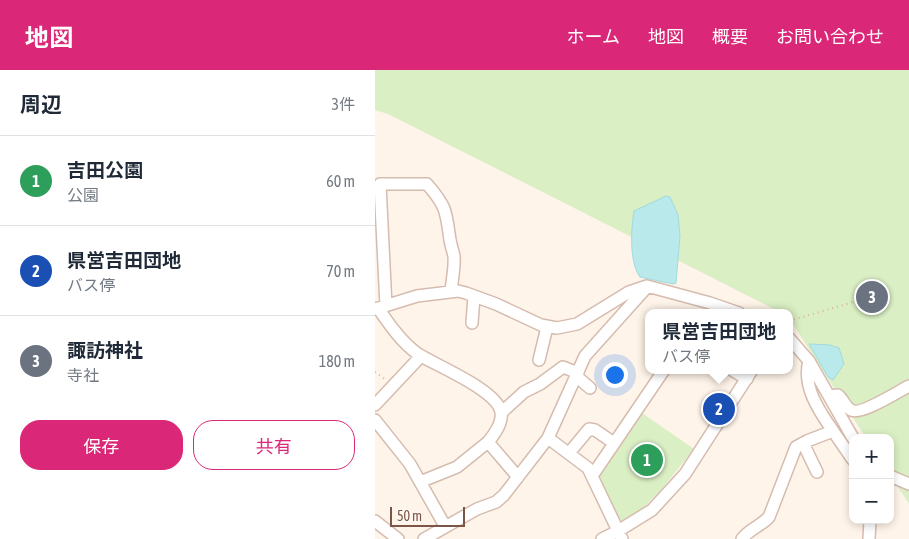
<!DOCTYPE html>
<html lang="ja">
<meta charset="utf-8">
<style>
:root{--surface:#fff;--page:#f2f2f3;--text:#1f2937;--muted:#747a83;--line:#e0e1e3;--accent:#db2777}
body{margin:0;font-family:"Asap Condensed","Noto Sans JP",sans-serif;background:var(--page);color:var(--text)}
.controls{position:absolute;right:15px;bottom:15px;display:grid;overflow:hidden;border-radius:10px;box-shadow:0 2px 8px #0003}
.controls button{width:45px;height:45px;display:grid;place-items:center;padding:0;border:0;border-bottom:1px solid var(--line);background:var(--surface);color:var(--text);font:25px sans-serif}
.scale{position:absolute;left:15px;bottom:12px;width:75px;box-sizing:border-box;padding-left:5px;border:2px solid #7d5548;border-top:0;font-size:14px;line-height:18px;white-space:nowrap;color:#7d5548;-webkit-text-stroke:4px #fff8f1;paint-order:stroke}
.you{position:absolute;left:239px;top:304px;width:18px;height:18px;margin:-12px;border:4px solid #fff;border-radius:50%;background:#1a73e8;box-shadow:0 0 0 8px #1a73e833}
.badge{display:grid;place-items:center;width:32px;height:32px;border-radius:50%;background:var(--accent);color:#fff;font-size:16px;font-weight:700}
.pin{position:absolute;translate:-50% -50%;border:2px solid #fff;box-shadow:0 1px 5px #0006}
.popup{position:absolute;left:270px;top:239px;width:148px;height:65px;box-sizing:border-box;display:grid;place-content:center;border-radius:10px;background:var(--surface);filter:drop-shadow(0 1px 4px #0005);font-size:16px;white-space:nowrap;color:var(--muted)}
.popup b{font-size:19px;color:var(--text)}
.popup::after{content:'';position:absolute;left:50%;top:100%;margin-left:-10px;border:10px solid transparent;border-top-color:var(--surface)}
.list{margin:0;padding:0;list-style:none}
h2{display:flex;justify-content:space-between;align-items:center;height:65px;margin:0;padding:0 20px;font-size:21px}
h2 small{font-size:16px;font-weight:400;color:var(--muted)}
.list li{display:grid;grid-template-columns:32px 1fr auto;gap:15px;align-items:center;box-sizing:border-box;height:90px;padding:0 20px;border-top:1px solid var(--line)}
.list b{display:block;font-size:19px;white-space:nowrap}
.list p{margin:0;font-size:16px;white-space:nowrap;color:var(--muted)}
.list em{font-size:16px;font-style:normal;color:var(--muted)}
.actions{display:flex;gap:10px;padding:15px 20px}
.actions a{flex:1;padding:11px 0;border:1px solid var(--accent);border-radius:20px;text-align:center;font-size:18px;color:var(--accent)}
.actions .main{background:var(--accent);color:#fff}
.map{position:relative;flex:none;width:534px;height:469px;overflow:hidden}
header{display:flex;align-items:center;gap:30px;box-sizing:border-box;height:70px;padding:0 25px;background:var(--accent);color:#fff}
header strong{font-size:24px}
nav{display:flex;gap:28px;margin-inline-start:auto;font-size:18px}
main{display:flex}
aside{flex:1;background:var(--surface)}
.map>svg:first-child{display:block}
.green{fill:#daefc4}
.water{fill:#bae9eb;stroke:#9fdbde}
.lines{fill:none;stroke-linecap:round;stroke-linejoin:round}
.minor-casing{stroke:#d5bcaf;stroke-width:14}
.path{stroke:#ddb19f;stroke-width:2;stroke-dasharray:1 4;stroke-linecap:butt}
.minor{stroke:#fff;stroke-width:11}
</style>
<header>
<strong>地図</strong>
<nav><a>ホーム</a><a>地図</a><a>概要</a><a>お問い合わせ</a></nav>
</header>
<main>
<aside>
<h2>周辺<small>3件</small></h2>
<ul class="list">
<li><span class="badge" style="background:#2e9e5b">1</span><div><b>吉田公園</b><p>公園</p></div><em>60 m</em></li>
<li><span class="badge" style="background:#1a4fb4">2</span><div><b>県営吉田団地</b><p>バス停</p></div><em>70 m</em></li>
<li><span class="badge" style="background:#6b7280">3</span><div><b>諏訪神社</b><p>寺社</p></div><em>180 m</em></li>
</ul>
<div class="actions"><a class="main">保存</a><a>共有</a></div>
</aside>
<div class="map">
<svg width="534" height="469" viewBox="0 0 534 469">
<rect width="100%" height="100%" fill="#fff4e9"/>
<path class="green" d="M0,0H534V434L515,405V368H491L414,248V243H407L13,44L0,40Z
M267,343L319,379L286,420L268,438L248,450L242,449L223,412V406Z"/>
<path class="water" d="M291,126L295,127L303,145L305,166L301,213L298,214L265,207C254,192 256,159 259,141Z
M434,274L455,275L464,278L469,294L458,310L453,307Z"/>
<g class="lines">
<g class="minor-casing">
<path id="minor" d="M11,236L5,114H52C72,137 71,142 75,170C76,176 78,181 79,186C80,197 77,210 76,221
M3,238C14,254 27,273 43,284C62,296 122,320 126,342C128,352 119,365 113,372L143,407
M0,239L42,226L83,221L91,223L121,234L166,255L182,258L202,254L254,222L272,216L335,233L364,243
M97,253L99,226
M414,268L434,291L478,368
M164,290L172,257
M357,300L372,309
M201,306L215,318
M454,326L463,325C468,329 470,337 476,340C485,346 524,321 534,316
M0,335L46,286
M126,343L149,322L165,314L188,297L203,303
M0,350L35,394L70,456
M458,361L478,390
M173,368L213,398L247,469
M428,373L442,402
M194,383L214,359L220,360L239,373
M217,406L289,300
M515,406L534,414
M45,412L82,397L113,372
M0,451L23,469
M49,469L102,439L121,432L129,425L173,368L210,286L271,218
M227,469L243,461L277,440L310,404L377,300
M367,469C374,459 386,456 394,447L421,377L432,371L458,361C444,341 427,316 434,291
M494,469L495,450"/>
</g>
<path class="path" d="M414,251L485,230
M0,302L10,309"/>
<use href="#minor" class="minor"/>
</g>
</svg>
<div class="controls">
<button>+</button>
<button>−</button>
</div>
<div class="scale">50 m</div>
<div class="you"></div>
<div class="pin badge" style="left:272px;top:390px;background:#2e9e5b">1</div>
<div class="pin badge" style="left:344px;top:339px;background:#1a4fb4">2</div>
<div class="popup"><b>県営吉田団地</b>バス停</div>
<div class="pin badge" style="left:497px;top:227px;background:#6b7280">3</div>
</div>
</main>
